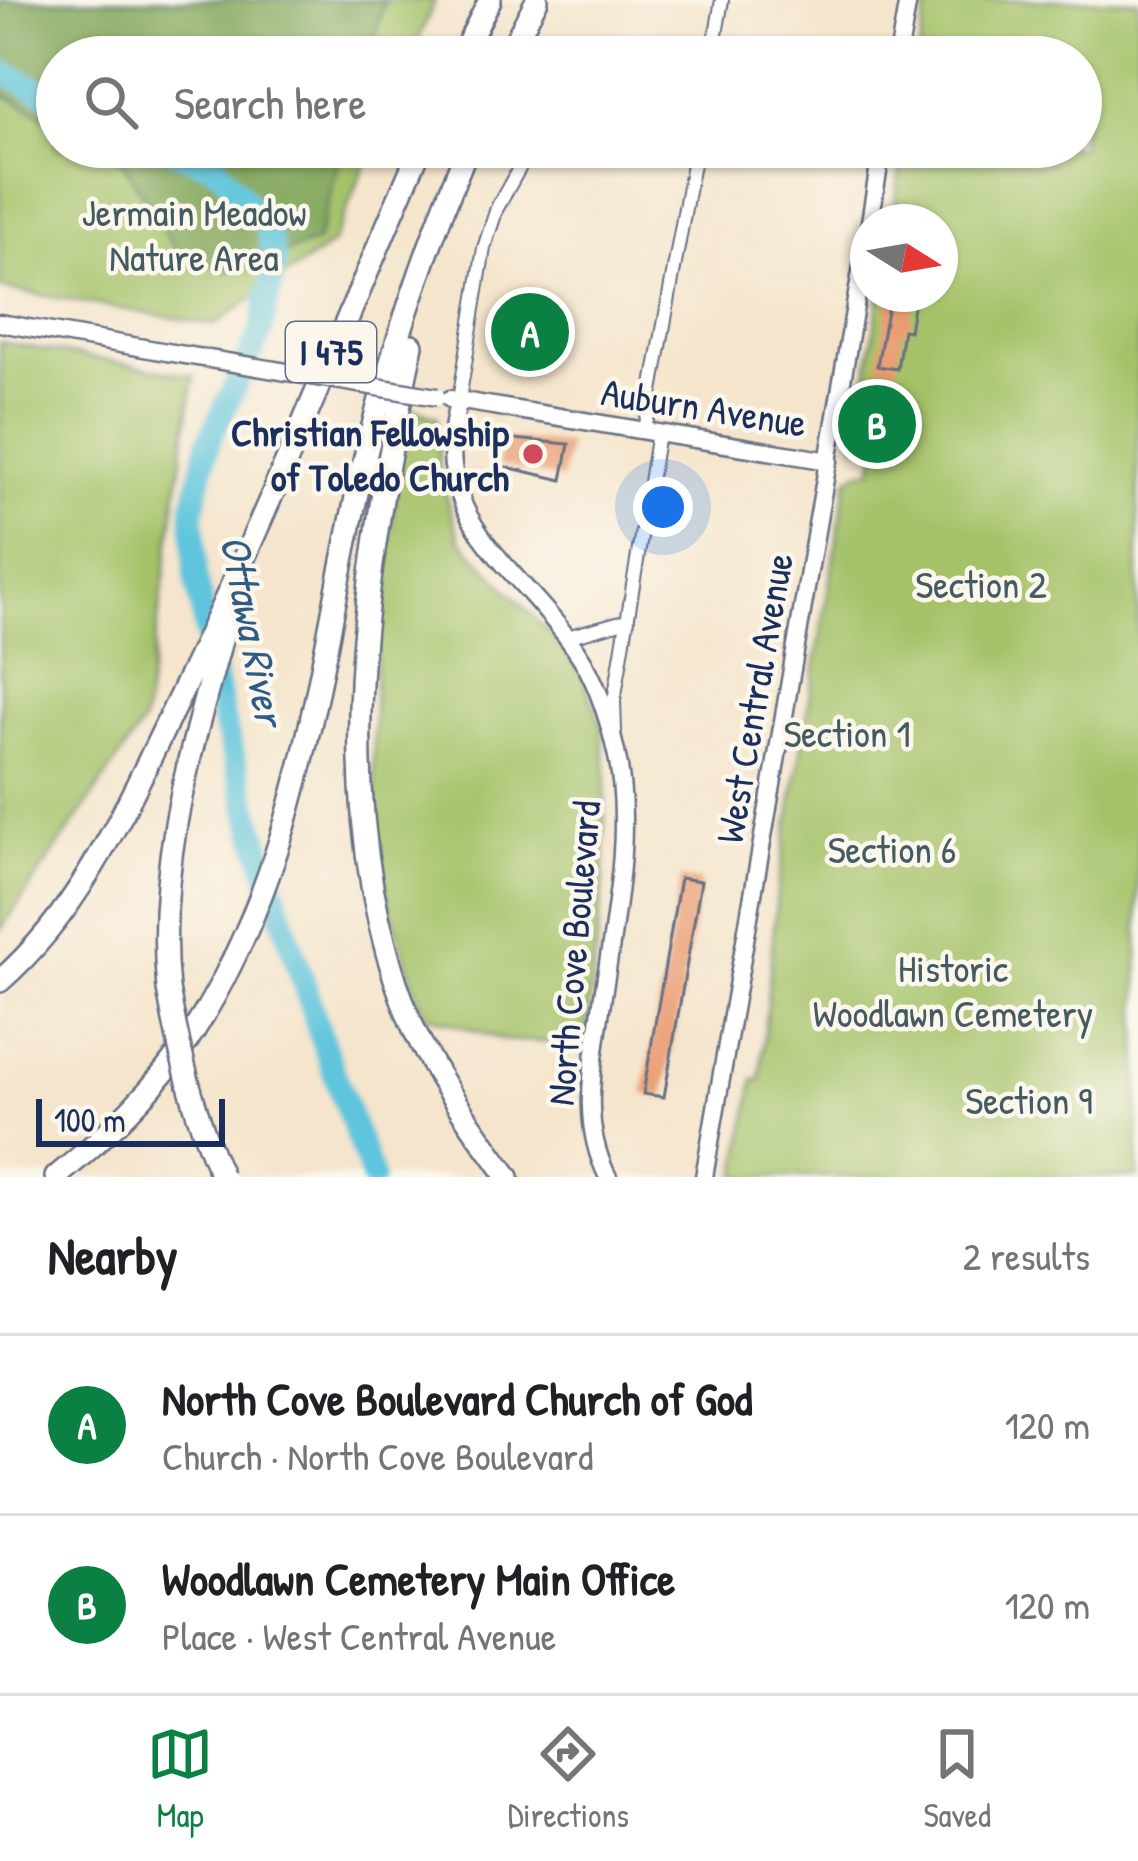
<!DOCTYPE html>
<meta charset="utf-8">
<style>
:root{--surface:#fff;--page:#f2f2f2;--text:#202124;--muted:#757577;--line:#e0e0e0;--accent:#0b8043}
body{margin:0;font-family:"Patrick Hand",sans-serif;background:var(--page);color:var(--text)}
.compass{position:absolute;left:850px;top:204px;width:108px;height:108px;border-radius:50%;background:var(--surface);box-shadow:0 3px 9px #0004;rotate:101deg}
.scale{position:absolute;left:36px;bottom:30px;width:189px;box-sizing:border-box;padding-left:12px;border:6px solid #1b2f5e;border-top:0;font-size:33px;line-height:42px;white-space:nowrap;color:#1b2f5e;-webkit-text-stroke:9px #fbf7ec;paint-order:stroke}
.you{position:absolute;left:663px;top:507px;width:42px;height:42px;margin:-30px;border:9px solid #fff;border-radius:50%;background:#1a73e8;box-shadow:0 0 0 18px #1a73e833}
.badge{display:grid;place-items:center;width:78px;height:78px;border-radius:50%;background:var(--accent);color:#fff;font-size:39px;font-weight:700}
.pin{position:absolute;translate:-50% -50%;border:6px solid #fff;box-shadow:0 3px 12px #0006}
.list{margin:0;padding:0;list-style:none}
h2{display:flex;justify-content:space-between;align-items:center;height:156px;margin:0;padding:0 48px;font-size:51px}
h2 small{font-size:39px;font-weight:400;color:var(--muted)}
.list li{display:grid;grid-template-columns:78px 1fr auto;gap:36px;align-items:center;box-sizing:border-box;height:180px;padding:0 48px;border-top:3px solid var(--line)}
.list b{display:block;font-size:45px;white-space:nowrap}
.list p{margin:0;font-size:39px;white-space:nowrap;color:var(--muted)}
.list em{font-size:39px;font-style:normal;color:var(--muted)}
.icon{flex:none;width:66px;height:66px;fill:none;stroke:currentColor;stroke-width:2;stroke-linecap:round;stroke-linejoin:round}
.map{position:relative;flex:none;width:1138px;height:1177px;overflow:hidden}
.search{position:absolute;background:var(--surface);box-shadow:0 3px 9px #0004;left:36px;right:36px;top:36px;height:132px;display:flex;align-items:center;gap:30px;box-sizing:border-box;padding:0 42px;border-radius:66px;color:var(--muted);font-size:45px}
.sheet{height:516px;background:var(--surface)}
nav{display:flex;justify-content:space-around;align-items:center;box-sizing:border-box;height:168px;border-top:3px solid var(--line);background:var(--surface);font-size:33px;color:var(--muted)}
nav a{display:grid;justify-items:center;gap:6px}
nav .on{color:var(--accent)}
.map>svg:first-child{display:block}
.green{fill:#a5c269;stroke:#607864;stroke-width:3}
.forest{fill:#84a85d;stroke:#506c5e;stroke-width:3}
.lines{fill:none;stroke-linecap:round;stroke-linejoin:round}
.river{stroke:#5fc5dc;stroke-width:24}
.building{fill:#e99d72}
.street-casing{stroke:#676f84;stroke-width:16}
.secondary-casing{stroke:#676f84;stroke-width:21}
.highway-casing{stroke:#676f84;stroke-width:26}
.street{stroke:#fff;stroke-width:12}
.secondary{stroke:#fff;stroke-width:16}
.highway{stroke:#fff;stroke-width:21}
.secondary-bridge-casing{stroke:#676f84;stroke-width:21;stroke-linecap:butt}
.highway-bridge-casing{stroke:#676f84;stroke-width:26;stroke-linecap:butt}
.secondary-bridge{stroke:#fff;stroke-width:16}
.highway-bridge{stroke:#fff;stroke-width:21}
.poi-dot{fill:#d1495b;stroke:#fbf7ec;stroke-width:4.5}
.labels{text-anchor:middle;stroke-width:9;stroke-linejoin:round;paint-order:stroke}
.shield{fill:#fbf7ec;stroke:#5e6b89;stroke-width:3}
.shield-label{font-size:36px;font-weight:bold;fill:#1b2f5e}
.park-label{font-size:39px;fill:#445b61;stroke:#fbf7ec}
.street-label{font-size:39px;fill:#1b2f5e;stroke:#fbf7ec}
.poi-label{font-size:39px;font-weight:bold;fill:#1b2f5e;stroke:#fbf7ec;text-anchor:end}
.water-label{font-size:42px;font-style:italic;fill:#2f5c84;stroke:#fbf7ec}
</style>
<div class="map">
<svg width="1138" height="1177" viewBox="0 0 1138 1177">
<rect width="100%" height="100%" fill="#fbf7ec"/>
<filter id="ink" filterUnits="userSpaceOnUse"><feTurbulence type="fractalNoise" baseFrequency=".00833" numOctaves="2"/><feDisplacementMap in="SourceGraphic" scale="24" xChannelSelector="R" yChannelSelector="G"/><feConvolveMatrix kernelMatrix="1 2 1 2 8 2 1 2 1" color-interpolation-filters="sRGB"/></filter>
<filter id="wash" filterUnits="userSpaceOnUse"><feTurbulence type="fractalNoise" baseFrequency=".004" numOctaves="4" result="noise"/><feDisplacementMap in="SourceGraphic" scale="48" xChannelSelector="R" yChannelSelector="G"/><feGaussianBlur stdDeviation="2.7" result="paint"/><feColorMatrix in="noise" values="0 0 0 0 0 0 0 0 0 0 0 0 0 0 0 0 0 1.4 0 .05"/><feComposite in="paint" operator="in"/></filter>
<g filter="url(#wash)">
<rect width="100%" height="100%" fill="#f5e5cc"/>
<path class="green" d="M0,0H435L411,57H57V147H373L332,244L214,325L0,288Z
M928,0H1138V1177H737L754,1080H760L777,892L847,480L860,471L872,470L877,448L856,444L880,294H940V222H892L904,147H1081V57H918Z
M0,342L194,376L143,723L0,931Z
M413,409L437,417L440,477L460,540L569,654L582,674L601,722L606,773L603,890L585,1044L503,1040L424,1014C404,958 384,896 378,837C368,728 376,615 394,508C399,477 399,436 413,409Z"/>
<path class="forest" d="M0,0H385L369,57H57V123L0,92Z
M100,147H343L317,242L228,271L178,254L121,159Z"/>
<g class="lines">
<path class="river" d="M0,70L57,99
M164,147L218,168L268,229L275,263L261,332L209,440L193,510L196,578L222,715L252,822L320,1034L372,1177"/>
</g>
<g id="blocks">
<path class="building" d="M890,294H915L909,331L903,330L897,369L877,366Z
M868,408L887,412L886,421L890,427L883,440L862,435Z
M503,438L569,444L562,480L498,465Z
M680,878L701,881L664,1097L643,1094Z"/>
</g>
</g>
<g filter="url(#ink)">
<use href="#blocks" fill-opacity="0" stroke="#676f84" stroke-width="3"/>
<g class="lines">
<g class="street-casing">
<path id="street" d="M712,57L722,0
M459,400L484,248L497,208L531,147
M645,430L696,147
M567,637L628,620
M615,731L614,701L658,433"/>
</g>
<g class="secondary-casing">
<path id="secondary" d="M898,57L908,0
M870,222L882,147
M0,323L167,352
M450,399L829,461
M459,400C425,522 518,563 576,650C597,680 608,717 616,752C635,832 611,936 600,1016C592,1072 581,1125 608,1177
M704,1177L868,231"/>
</g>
<g class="highway-casing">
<path id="highway" d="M461,57L490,0
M507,57L537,0
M412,345C366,561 324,800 407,1013C430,1071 472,1126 508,1177
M0,981C85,907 130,798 179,698C266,518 341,331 421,147
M168,989C155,862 193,744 226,622
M56,1177C107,1135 158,1088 193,1032C310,848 318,646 369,441C394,342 429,242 468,147"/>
</g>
<use href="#street" class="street"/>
<use href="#secondary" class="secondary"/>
<use href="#highway" class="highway"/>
<g class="secondary-bridge-casing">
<path id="secondary-bridge" d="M167,352L437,397"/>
</g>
<g class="highway-bridge-casing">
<path id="highway-bridge" d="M168,989C180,1055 194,1116 222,1177"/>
</g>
<use href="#secondary-bridge" class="secondary-bridge"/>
<use href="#highway-bridge" class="highway-bridge"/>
</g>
</g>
<circle class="poi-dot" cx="533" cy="454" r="12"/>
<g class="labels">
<rect class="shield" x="286" y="322" width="90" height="60" rx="9"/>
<g class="shield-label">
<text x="331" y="365">I 475</text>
</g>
<g class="park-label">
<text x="194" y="226">Jermain Meadow<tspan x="194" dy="45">Nature Area</tspan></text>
<text x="981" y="598">Section 2</text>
<text x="847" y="747">Section 1</text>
<text x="892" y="863">Section 6</text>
<text x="953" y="982">Historic<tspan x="953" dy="45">Woodlawn Cemetery</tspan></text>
<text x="1029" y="1114">Section 9</text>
</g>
<g class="street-label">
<text transform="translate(704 407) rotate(9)" y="14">Auburn Avenue</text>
<text transform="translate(754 698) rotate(-80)" y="14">West Central Avenue</text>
<text transform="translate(573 953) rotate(-85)" y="14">North Cove Boulevard</text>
</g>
<g class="poi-label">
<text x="509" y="446">Christian Fellowship<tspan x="509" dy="45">of Toledo Church</tspan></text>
</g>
<g class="water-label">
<text transform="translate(253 630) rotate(79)" y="15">Ottawa River</text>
</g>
</g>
</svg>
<svg class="compass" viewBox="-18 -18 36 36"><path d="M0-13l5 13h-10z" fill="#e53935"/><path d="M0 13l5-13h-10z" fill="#757577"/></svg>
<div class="scale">100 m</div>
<div class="you"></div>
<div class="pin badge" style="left:530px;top:332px">A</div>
<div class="pin badge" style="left:877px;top:424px">B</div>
<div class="search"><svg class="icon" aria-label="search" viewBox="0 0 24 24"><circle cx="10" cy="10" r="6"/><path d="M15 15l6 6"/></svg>Search here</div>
</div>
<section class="sheet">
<h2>Nearby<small>2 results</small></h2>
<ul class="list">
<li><span class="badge">A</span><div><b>North Cove Boulevard Church of God</b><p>Church · North Cove Boulevard</p></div><em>120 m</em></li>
<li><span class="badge">B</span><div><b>Woodlawn Cemetery Main Office</b><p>Place · West Central Avenue</p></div><em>120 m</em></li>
</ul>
</section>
<nav>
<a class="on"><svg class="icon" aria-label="map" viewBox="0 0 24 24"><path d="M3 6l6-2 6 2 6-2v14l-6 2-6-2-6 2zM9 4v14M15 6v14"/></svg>Map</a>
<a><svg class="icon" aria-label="directions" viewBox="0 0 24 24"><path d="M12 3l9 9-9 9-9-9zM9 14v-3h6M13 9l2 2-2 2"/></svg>Directions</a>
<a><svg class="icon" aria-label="saved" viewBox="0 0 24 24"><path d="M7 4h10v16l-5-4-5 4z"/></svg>Saved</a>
</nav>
